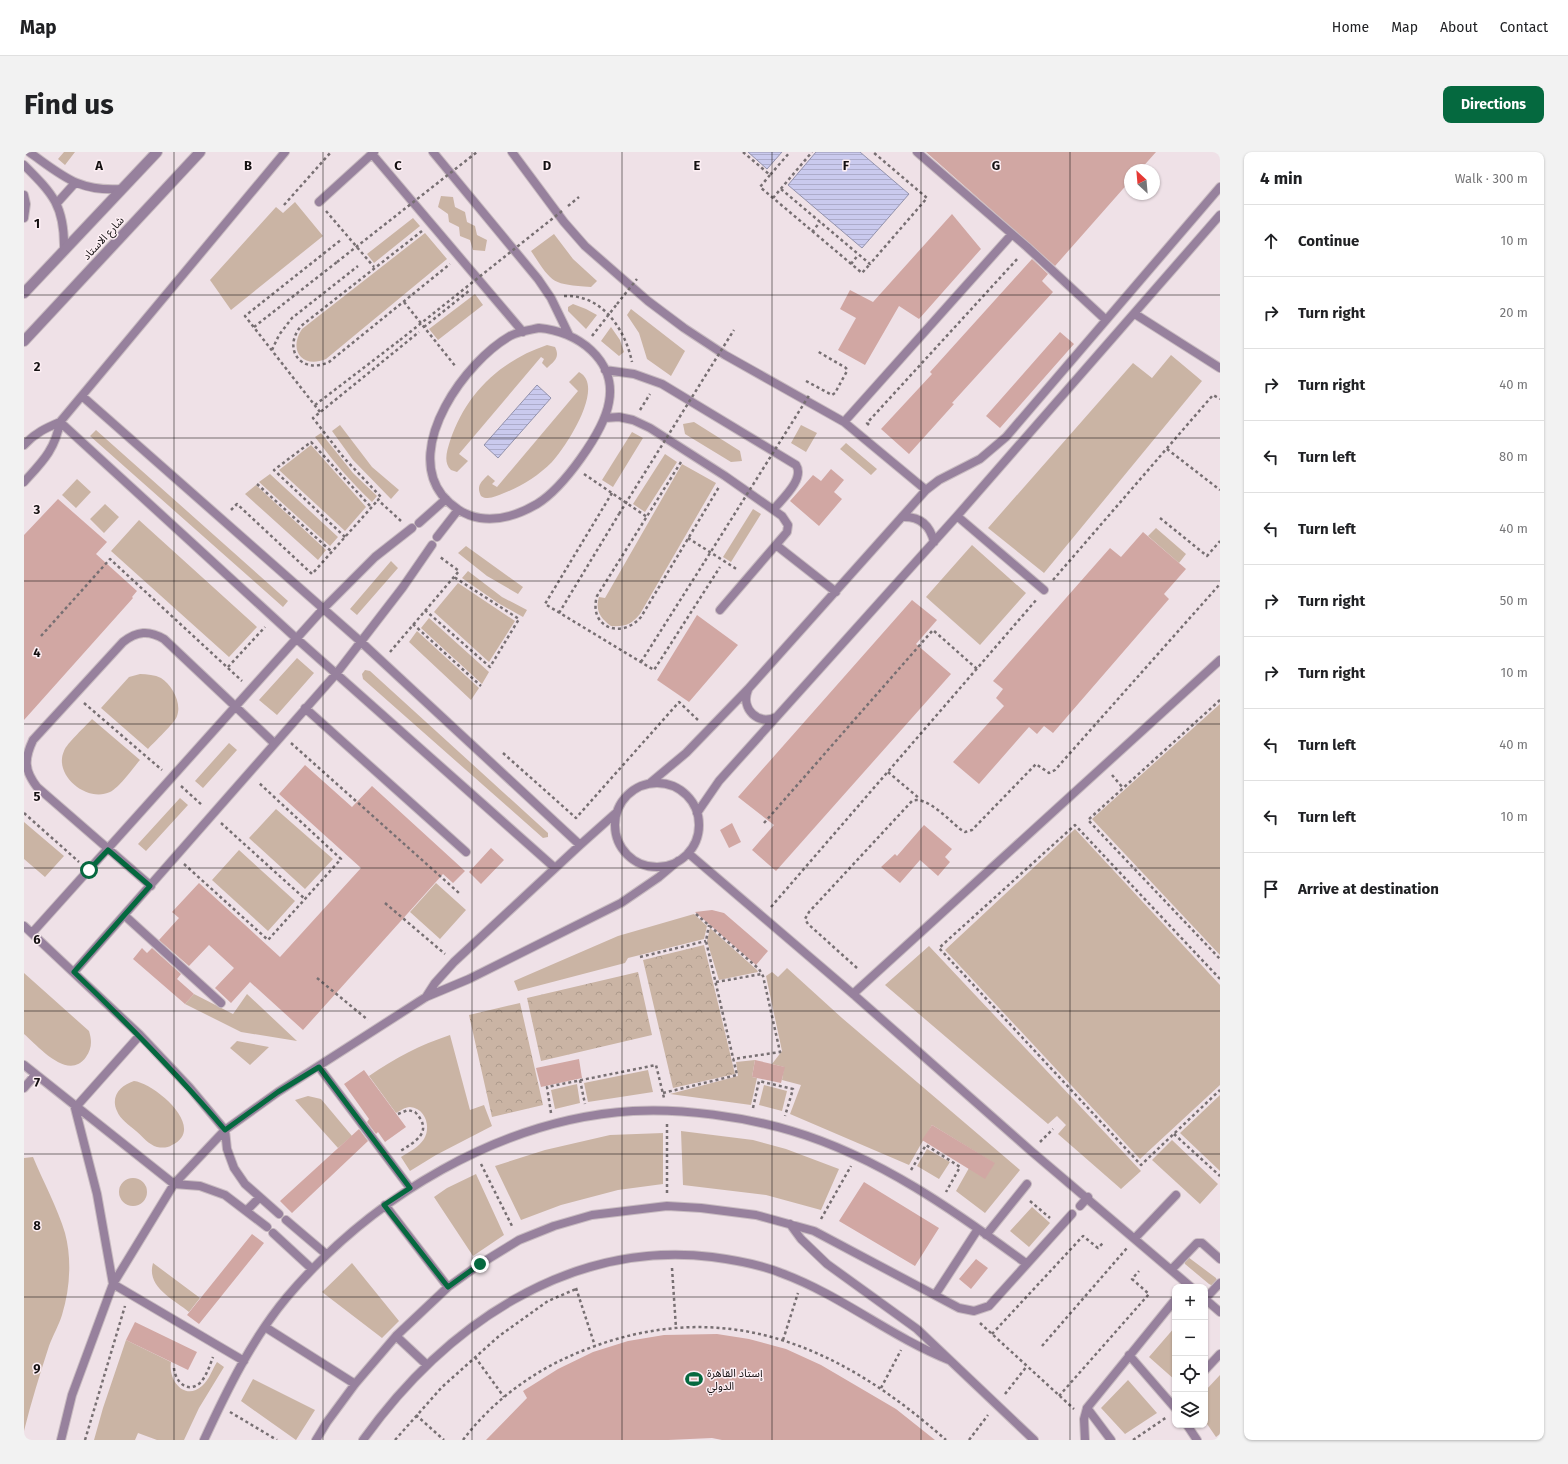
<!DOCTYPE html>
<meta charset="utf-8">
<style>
:root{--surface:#fff;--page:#f2f2f2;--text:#202124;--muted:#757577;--line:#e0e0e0;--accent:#05693f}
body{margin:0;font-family:"Fira Sans","Noto Sans Arabic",sans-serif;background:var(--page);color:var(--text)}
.controls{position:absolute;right:12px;bottom:12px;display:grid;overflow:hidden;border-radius:8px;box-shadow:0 1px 3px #0004}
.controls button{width:36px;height:36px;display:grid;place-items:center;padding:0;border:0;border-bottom:1px solid var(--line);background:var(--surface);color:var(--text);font:20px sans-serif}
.compass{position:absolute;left:1100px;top:12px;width:36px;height:36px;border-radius:50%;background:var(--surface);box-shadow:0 1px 3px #0004;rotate:334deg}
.stop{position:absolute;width:12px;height:12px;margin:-9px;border:3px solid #05693f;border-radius:50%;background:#fff}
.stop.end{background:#05693f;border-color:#fff;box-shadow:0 1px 4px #0008}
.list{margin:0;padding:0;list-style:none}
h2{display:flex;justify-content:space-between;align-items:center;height:52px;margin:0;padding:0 16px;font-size:17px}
h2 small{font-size:13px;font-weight:400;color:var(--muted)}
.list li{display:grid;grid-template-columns:26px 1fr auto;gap:12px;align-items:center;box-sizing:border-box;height:72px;padding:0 16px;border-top:1px solid var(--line)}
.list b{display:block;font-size:15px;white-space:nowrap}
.list em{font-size:13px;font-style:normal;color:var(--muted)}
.icon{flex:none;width:22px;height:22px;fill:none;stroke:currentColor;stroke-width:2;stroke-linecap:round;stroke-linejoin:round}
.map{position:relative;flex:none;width:1196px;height:1288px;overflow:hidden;border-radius:8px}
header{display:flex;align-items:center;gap:24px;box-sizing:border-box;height:56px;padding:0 20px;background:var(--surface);border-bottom:1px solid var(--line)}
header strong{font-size:19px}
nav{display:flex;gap:22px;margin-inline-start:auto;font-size:14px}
.intro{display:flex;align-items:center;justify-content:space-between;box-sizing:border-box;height:96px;padding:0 24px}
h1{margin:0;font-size:28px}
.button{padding:10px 18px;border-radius:8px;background:var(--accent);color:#fff;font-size:14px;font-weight:700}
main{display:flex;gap:24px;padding:0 24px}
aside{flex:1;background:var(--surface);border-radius:8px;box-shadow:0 1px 3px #0004}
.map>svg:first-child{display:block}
.green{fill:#cab4a4}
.park{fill:url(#park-crowns)}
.water{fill:url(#water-rules);stroke:#9392ac}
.building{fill:#d1a7a3}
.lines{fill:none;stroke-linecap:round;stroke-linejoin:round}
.lane-casing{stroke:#c8bbc0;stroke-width:10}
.street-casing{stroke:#c8bbc0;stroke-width:12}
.path{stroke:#776f72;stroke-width:2.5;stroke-dasharray:3 3;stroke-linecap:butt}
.lane{stroke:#97819d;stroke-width:8}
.street{stroke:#97819d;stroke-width:10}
.path-bridge{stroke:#776f72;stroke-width:2.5;stroke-dasharray:3 3;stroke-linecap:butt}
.route{stroke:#05693f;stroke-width:5}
.grid{fill:none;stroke:#141011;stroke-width:1;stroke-opacity:0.55}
.labels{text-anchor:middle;stroke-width:3;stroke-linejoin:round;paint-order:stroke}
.street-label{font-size:11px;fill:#141011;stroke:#fdeff4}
.poi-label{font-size:11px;fill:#141011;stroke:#fdeff4;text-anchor:start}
.grid-label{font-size:13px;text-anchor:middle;font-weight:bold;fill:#141011;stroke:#fdeff4;stroke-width:3;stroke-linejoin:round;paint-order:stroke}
</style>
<header>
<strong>Map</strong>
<nav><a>Home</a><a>Map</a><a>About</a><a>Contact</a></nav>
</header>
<div class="intro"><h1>Find us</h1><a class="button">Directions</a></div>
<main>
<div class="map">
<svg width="1196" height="1288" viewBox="0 0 1196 1288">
<defs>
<pattern id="park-crowns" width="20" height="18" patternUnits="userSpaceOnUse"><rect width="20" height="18" fill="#cab4a4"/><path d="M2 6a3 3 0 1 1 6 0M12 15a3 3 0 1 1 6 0" fill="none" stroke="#ad9a8c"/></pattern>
<pattern id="water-rules" width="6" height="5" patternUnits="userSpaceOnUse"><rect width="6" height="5" fill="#cacaee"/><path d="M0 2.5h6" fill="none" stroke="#adaccb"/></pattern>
</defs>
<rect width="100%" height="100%" fill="#efe1e7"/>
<path class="green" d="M40,0H51L41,13L34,7Z
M417,44L429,45L431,55L441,60L443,70L451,74L453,83L463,88L461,99L449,98L446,88L436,84L435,75L425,70L424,62L414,55Z
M271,50L299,84L207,158L186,128L252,55L259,61Z
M389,66L396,74L350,111L343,102Z
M401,81L423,107L302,207C278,217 264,198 278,177Z
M530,82L549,107L573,129L567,135C527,132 529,132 507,99Z
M451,142L459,153L414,188L405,177Z
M549,152L562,157L573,163L562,177L544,159V155Z
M607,157L661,199L647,224L623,207L615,181L603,163Z
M587,175L596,188L600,200L595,204L577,189Z
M523,193L531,195C536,205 531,209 523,216L518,211L520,207L517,205L435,302L444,309L433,320L427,318C419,310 423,299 426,289C442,241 476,209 523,193Z
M1147,203L1178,229L1020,421L964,376L1109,211L1128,226Z
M555,220C582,234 542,295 528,310C514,324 498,334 480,341C472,344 464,349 457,344C452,334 457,330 464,323L471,329L468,332L473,335L554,239L545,230Z
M670,270L716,299L718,309L707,310L661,282L659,272Z
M316,273L348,315L375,338L367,347L329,308L308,279Z
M777,273L793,281L782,300L767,291Z
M72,278L264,449L259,455L66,284Z
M608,280L619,286L589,335L578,328Z
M297,281L329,321L353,344L348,350C327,330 308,308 291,285Z
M822,291L853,317L847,323L816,297Z
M287,293L342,355L321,379L255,318Z
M641,302L653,310L621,360L609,352Z
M658,312L692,331L616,462C608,472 601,475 587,474C576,466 571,458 575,445L581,446Z
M246,322L314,385L306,394L235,330Z
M53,327L67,340L52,356L38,343Z
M232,333L302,398L294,408L221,342Z
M81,352L95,365L80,381L66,367Z
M729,357L737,362L707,410L699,405Z
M115,368L233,475L205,505L87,399Z
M1132,376L1162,402L1155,411L1124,384Z
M948,393L1002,441L956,493L902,445Z
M442,394L499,435L494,442L463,424L434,401Z
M367,409L374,416L333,463L326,457Z
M444,419L478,445L503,458L499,465L474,451L438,426Z
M434,431L491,469L465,510L410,460Z
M405,466L465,520L458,532L397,476Z
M393,479L455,536L447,548L385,490Z
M273,506L290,521L253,563L235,548Z
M341,518L346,519L524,681V685L519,686L339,527L338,522Z
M116,522C123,522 131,523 137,526C148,533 158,551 153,564C151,571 130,590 124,597L77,556L105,525Z
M1196,552V803L1068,667Z
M68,567L116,608C109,616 95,636 86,640C63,651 29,623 40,599C43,591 62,574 68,567Z
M205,591L213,598L179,636L171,629Z
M156,646L164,653L122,699L114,692Z
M252,657L309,707L281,737L225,686Z
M0,670L40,704L21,725L0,707Z
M1051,677L1196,833V933L1116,1007L921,798Z
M215,698L271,749L244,779L188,728Z
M412,731L442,758L416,787L386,760Z
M670,762L683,774L680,787L604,806L601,811L494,839L490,829L594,784Z
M686,776L733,818L734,820L695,828L683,789Z
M905,794L1117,1019L1097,1037L1034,982L1042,973L1033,964L1024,972L861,833Z
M763,816L818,866L996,1018L961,1061L932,1039L945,1016L970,1011L908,973L885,1013L766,962L777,933L758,928L760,915L748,912L758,899L742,824L748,820L754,825Z
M0,821L65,879C68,889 68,896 62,905C44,930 14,894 0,882Z
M170,842L209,862L223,842L273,889L217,880L161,852Z
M426,883L446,958L460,953L468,974L412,1003L386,1019L377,1005C385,1000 395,995 400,987C407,976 402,956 386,955C381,955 376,959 372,961L345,924C371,906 396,893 426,883Z
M213,889L245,895L226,913L206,896Z
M731,908L728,925L733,926L727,953L646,942L714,924L712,910Z
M624,918L629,940L564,950L560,931Z
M110,929C130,931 184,976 148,993C144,996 138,996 133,995C125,993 118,984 112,979C105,973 96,967 93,959C86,944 97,933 110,929Z
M553,932L556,951L531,957L527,938Z
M740,933L763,939L758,959L735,953Z
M1196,943V1019L1156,981Z
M284,944L297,947L328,984L314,996L271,948Z
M657,979L729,988L762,997L815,1017L797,1058L742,1043L659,1033Z
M639,981V1032L594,1038L537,1053L497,1068L471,1014L521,998L586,983Z
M1148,988L1194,1032L1176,1052L1128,1008Z
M903,997L926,1010L915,1027L893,1014Z
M9,1005C19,1029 34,1057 41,1081C48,1107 46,1137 38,1163C35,1173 29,1183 25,1194C16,1222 7,1250 0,1279V1006Z
M452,1022L480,1083L449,1104L410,1045L423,1036Z
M95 1040a14 14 0 1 1 28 0a14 14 0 1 1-28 0Z
M1008,1055L1026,1071L1005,1095L986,1079Z
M1164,1105L1192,1126L1193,1129L1189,1134L1185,1132L1161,1112L1160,1109Z
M129,1111L176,1146L165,1160C149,1147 122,1135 129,1111Z
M328,1111L375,1169L358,1186L298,1140Z
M1151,1175V1228L1125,1205Z
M102,1188L147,1210C144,1229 161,1249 178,1234C185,1228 188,1218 193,1210L200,1215L175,1256L160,1288H133L114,1281L111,1288H70L79,1256Z
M1196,1223V1282L1192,1285L1181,1269V1239Z
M229,1227L291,1258L272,1288L217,1249Z
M1104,1228L1133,1261L1101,1282L1077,1256Z"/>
<path class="park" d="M680,793L711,922L649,936L619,808Z
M614,820L628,883L517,909L503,846Z
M496,851L519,953L468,965L445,863Z"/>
<path class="water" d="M724,0H758L743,17Z
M792,0H836L885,42L838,96L764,33Z
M513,233L527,246L474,306L460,293Z"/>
<path class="building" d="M902,0H1132L1116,18H1106V29L1031,114Z
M928,62L957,97L895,167L875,154L841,213L814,198L832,166L816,157L826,138L849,150Z
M1008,107L1024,122L1018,129L1029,140L928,251L930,252L885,302L857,277L908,222L906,220Z
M1036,180L1050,192L976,276L962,264Z
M807,317L820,328L810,340L818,347L795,374L766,349L789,323L797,329Z
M34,347L83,390L72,402L113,439L108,445L109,446L0,568V383Z
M1119,380L1162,417L1140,442L1145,447L1029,581L1020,574L1013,582L1005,575L955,632L929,610L980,554L972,546L979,537L969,529L1086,396L1097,405Z
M888,448L913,468L892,492L927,522L752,719L728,698L750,673L714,645Z
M673,463L714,493L665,550L633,528Z
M281,613L328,655L348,634L441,719L429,731L419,722L279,878L226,830L207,851L191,836L210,816L185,793L165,814L135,788L155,766L148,760L175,731L256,805L337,716L255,642Z
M708,671L717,690L705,696L696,678Z
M900,673L928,697L921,705L926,710L914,724L896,708L876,731L857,715L871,702L873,704Z
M467,696L480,708L457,732L445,720Z
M688,758L700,761L744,799L732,813L671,760Z
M118,796L123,801L128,796L157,822L153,827L170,842L161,852L109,807Z
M555,907L558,926L517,935L512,916Z
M731,908L761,915L757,931L728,925Z
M340,918L382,975L361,990L354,980L352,982L343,970L345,967L320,932Z
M908,973L971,1011L961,1027L898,988Z
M335,977L344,989L268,1061L256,1049Z
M840,1030L915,1076L891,1114L815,1069Z
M228,1082L240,1091L175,1172L163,1163Z
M952,1107L964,1116L947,1137L935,1127Z
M111,1170L173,1200L164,1218L102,1188Z
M693,1182L725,1187L762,1197L797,1213L872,1257L911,1288H698L688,1286L644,1288H462L503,1246L499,1239L534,1217L569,1200L604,1189L640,1183Z"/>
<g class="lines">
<g class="lane-casing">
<path id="lane" d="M5,0C39,24 54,40 98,37
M409,0L514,127L527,146L545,183
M488,0L540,70L561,94L624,149L660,176L701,203L820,270L902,338
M893,0L1003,95L1082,168
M348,2L499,180
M0,13C29,42 41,54 40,98
M0,43L2,52L0,66
M295,50L350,0
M33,51L51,31
M1111,162L1196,216
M515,176C553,179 593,208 585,250C580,280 539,336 513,352C496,362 476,369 456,366C441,364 427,354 418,343C380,294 442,209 486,184C495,179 506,178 515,176Z
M581,218L610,222L638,232L772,313C781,327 758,347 750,357
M58,244L336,489L556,693
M581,266L595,265L609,268L626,276L701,324L758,364L764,373L763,380L696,458
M36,270L273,487L531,716
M820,270L988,82
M0,293C11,281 22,276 36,270
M0,330C18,310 31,298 36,270L261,0
M933,364L1020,438
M878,365C896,364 906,373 910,390
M395,371L422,347
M413,385L434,358
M752,393L812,440
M724,538C716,557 735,574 752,565
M281,556L442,700
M626,631L662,601L725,536L902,338L915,328L956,307L982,285L1196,35
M591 673a42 42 0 1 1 84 0a42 42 0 1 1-84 0Z
M673,661L695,629L933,364L1196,63
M664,701L829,842L1007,999L1167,1135
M127,734L13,635C0,618 0,607 9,588L99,490C113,479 125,478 140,487L250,591
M100,763L197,851
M0,774L116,883L166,936L201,978L203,997L210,1016L221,1032L255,1062
M8,781L299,457L351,405L388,376
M50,820L312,522L379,435L408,393
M829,842L1196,508
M402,845L411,831L430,810L556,693L593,660
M116,883L51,956L73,1042L89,1132L220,1209
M0,913L150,1032L176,1034L201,1043L243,1075
M295,915L386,1036
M0,936L11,923
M361,1053L424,1135
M1056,1054L1064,1045
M222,1059L235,1046
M262,1068L302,1102
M766,1072L777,1087L803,1112L893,1177L1010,1288
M249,1081L288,1117
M962,1083L1003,1032
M1111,1086L1152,1043
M1147,1118L1173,1091H1178L1196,1107
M911,1143L954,1077
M1181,1147L1196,1131
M1181,1147L1196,1160
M241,1175L331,1232
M372,1184L403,1213
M1105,1203L1151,1256
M1181,1218L1196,1202
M1063,1256L1087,1288
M1163,1273L1173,1288
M37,1288L48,1243L89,1132L150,1032L201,978L254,940L402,845L445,827L597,751L635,725L654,709
M180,1288C203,1238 228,1187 263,1145C347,1046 476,967 609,959C658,956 721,965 768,979C855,1005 931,1059 1003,1112
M292,1288L303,1270L331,1232L372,1184L424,1135L456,1112L495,1088L530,1074L568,1063L643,1054L677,1056L732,1063L790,1079L935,1156L950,1159L965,1154L1048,1062
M339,1288C420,1175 543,1088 688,1105C711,1108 735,1112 757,1121C817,1143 865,1184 925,1208
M1061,1288L1060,1267L1063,1256L1150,1149"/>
</g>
<g class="street-casing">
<path id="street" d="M0,141L133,0
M0,189L176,0"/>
</g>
<path class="path" d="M719,0L746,23L766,0
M746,23L736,35L838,121L846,112
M757,37L846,112L903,46L849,0
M749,46L788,0
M260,53L307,0
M544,54L555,45
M302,59L350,115
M398,79L277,174C258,197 277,223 305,210L426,112
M788,80L796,70
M827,112L834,103
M540,144C578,142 601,177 608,210
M380,150L432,215
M230,175L313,110
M400,175L446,138
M568,184L593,152
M703,189L710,178
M248,198L255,183L268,166L334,114
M782,229L808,243L811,241L823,219L822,216L793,199
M291,253L376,188
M616,258L626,242
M296,260L221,164L318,87
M845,273L843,271L995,105
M1143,297L1196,338
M657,310L573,444C564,475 597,488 617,465L695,335
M560,322L623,365
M233,332L308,400
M588,341L521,452L630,518L696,415
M207,358L213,352L288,422L354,348
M1136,366L1183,404L1196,389
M377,369L354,348L357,345L320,306L289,266L395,180
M321,385L250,318L287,290L347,355
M664,386L714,418
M1029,428L1189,243L1196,247
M401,458L466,515L495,467L430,425
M535,461L595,362
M389,472L457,534
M17,484L86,407L218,529
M366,500L435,419L416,405
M617,510L681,409
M204,515L241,475
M1196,548L1064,668L1196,807
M60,551L138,618
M267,591L435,741
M479,601L552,666L655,550L675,569
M864,620L896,647
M1088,623L1099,636
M157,634L179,654
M0,661L55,710
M197,671L281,747
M740,671L909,478L953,517
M160,712L244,788L317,707L234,630
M361,751L421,802
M747,755L1013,447
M672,762L735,817L739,824L756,900L709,907
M616,805L682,789
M833,816L784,772L781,767L785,760L888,649C902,643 925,668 936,677L941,680L948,678L1012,612L1025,621L1031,618L1196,432
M293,826L344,868
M1196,827L1051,673L915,796L1117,1013L1196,938
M692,830L738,822
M556,928L561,952
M639,941L713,923L682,789L685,773
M729,956L735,929L769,937L761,964
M527,961L523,935L632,913L640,946
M374,962L384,958L391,960C410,980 392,989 375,1000
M1150,982L1196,1024
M1016,990L1029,977
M457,1012L489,1076
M887,1018L902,993L936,1015L922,1040
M643,1041V972
M1006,1049L1026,1066
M797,1067L827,1014
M648,1116L652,1176
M552,1136L571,1194
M956,1171L1050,1257
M968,1182L1059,1084L1074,1096L1080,1090
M759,1188L774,1141
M1018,1194L1103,1096
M451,1205L480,1245
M150,1216C151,1229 163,1242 176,1231C182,1225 186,1213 189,1205
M857,1236L877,1198
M981,1242L1003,1214
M1035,1244L1125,1142L1108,1127L1115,1119
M206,1260L253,1288
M392,1263L420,1288
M61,1288L101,1154
M371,1288L418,1235L475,1184L524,1149L552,1137
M439,1288C469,1248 512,1217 558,1199C699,1142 815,1193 922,1288
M945,1288L964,1263
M1109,1288L1143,1265"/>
<use href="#lane" class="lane"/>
<use href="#street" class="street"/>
<path class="path-bridge" d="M313,110L453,0
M593,152L613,127
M376,188L538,59
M595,362L703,189
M681,409L786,242"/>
</g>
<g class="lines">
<path class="route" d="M65,718L84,698L126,734L50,820C103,871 153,921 201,978L254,940L295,915L386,1036L360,1053L424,1135L456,1112"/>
</g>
<path class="grid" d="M150,0V1288M299,0V1288M448,0V1288M598,0V1288M748,0V1288M897,0V1288M1046,0V1288M0,143H1196M0,286H1196M0,429H1196M0,572H1196M0,716H1196M0,859H1196M0,1002H1196M0,1145H1151M1181,1145H1196"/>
<defs>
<g id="stadium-bare" transform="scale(1.38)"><path d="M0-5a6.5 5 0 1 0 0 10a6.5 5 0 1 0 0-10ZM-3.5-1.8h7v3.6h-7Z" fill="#05693f" stroke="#fdeff4" stroke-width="2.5" paint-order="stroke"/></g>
</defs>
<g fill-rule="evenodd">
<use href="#stadium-bare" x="670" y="1227"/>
</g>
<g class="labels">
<g class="street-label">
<text transform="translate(79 86) rotate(-47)" y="4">شارع الاستاد</text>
</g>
<g class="poi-label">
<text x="683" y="1225">إستاد القاهرة<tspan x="683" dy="13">الدولي</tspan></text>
</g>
</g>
<g class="grid-label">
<text x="75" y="18">A</text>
<text x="224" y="18">B</text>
<text x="374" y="18">C</text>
<text x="523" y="18">D</text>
<text x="673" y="18">E</text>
<text x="822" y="18">F</text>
<text x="972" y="18">G</text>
<text x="13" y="76">1</text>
<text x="13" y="219">2</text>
<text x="13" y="362">3</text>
<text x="13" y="505">4</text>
<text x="13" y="649">5</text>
<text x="13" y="792">6</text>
<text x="13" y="935">7</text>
<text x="13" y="1078">8</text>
<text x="13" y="1221">9</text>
</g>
</svg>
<div class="controls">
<button>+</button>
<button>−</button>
<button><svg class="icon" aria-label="locate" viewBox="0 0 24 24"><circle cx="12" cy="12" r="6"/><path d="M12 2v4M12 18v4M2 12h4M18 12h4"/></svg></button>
<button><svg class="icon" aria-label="layers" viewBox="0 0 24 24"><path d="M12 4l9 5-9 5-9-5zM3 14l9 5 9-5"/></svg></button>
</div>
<svg class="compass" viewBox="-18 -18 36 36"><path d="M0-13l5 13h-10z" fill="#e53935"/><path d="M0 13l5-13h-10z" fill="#757577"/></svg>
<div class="stop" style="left:65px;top:718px"></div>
<div class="stop end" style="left:456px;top:1112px"></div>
</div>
<aside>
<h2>4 min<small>Walk · 300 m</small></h2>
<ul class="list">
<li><svg class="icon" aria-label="ahead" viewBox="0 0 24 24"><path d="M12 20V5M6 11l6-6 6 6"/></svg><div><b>Continue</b></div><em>10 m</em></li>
<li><svg class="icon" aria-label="right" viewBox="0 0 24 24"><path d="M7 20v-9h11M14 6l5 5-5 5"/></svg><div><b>Turn right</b></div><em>20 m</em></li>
<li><svg class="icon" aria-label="right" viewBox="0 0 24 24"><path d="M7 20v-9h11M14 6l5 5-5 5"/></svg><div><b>Turn right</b></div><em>40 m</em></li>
<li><svg class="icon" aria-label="left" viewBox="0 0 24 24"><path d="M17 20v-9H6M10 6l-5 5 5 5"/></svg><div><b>Turn left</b></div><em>80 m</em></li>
<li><svg class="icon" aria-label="left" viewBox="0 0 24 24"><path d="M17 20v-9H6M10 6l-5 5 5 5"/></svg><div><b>Turn left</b></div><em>40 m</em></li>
<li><svg class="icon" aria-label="right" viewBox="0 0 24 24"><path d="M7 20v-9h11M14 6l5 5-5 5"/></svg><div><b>Turn right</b></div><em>50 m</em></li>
<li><svg class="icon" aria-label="right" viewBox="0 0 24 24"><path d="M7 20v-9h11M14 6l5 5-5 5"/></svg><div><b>Turn right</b></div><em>10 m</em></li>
<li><svg class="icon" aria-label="left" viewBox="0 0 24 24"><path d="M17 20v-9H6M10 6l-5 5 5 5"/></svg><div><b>Turn left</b></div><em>40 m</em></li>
<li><svg class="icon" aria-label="left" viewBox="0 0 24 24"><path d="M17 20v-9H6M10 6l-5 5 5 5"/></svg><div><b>Turn left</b></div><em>10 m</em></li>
<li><svg class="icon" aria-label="arrive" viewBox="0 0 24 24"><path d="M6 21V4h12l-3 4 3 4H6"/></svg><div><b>Arrive at destination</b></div></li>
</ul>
</aside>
</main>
